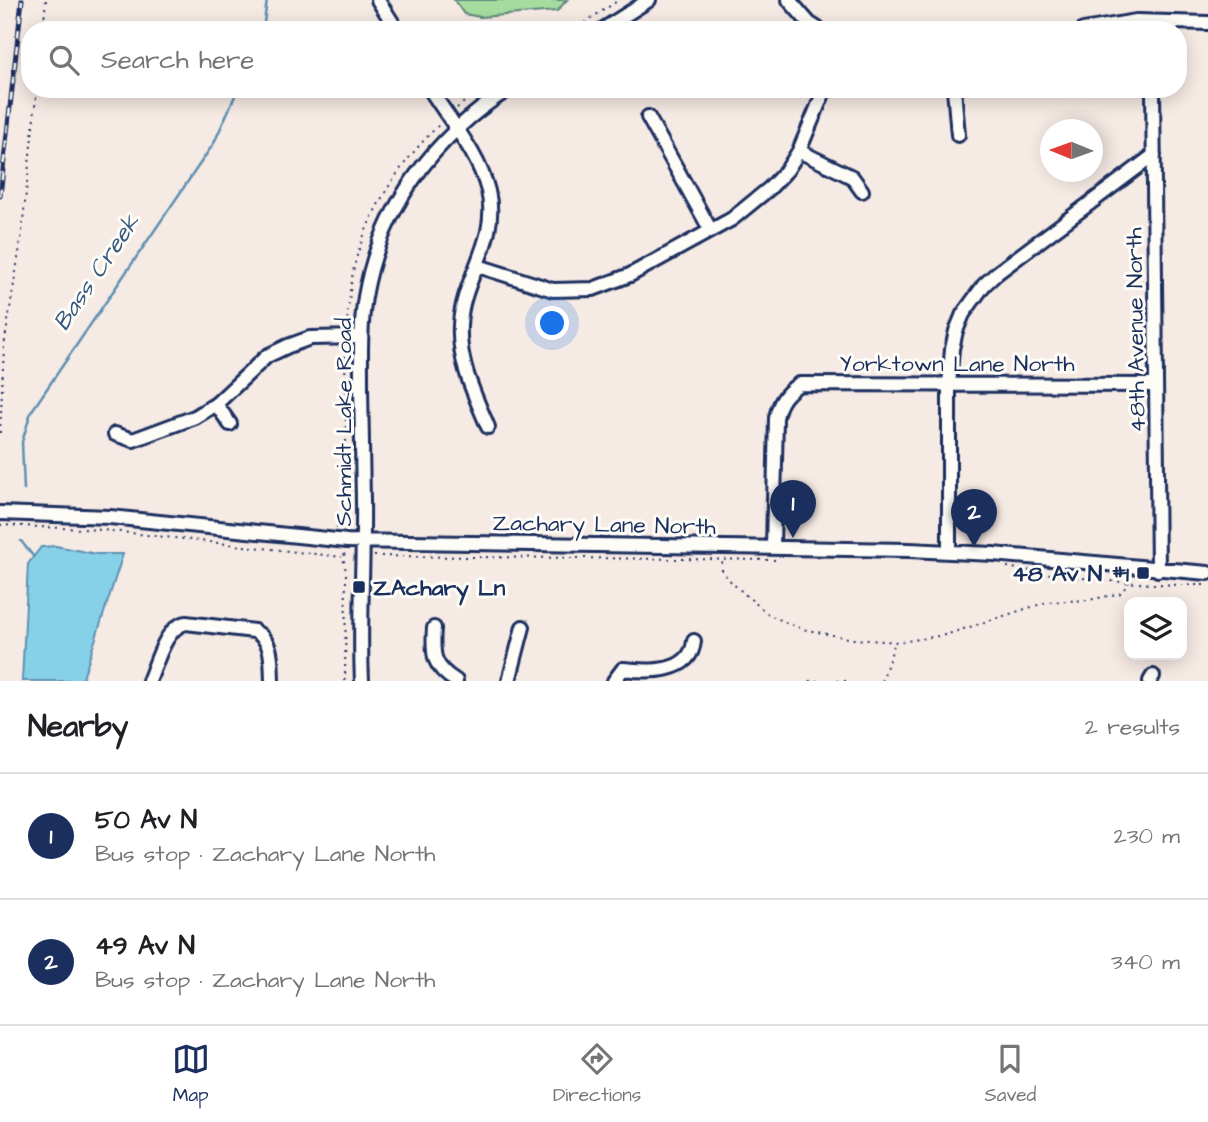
<!DOCTYPE html>
<meta charset="utf-8">
<style>
:root{--surface:#fff;--page:#f2f2f2;--text:#202124;--muted:#757577;--line:#e0e0e0;--accent:#1b2f5e}
body{margin:0;font-family:"Architects Daughter",sans-serif;background:var(--page);color:var(--text)}
.controls{position:absolute;right:21px;bottom:21px;display:grid;overflow:hidden;border-radius:14px;box-shadow:0 4px 18px #0003}
.controls button{width:63px;height:63px;display:grid;place-items:center;padding:0;border:0;border-bottom:2px solid var(--line);background:var(--surface);color:var(--text);font:35px sans-serif}
.compass{position:absolute;left:1040px;top:119px;width:63px;height:63px;border-radius:50%;background:var(--surface);box-shadow:0 4px 18px #0003;rotate:271deg}
.you{position:absolute;left:553px;top:324px;width:24px;height:24px;margin:-18px;border:5px solid #fff;border-radius:50%;background:#1a73e8;box-shadow:0 0 0 10px #1a73e833}
.badge{display:grid;place-items:center;width:46px;height:46px;border-radius:50%;background:var(--accent);color:#fff;font-size:23px;font-weight:700}
.pin{position:absolute;translate:-50% -58px;filter:drop-shadow(0 2px 4px #0008)}
.pin::after{content:'';position:absolute;top:37px;width:24px;height:21px;background:inherit;clip-path:polygon(0 0,100% 0,50% 100%)}
.list{margin:0;padding:0;list-style:none}
h2{display:flex;justify-content:space-between;align-items:center;height:91px;margin:0;padding:0 28px;font-size:30px}
h2 small{font-size:23px;font-weight:400;color:var(--muted)}
.list li{display:grid;grid-template-columns:46px 1fr auto;gap:21px;align-items:center;box-sizing:border-box;height:126px;padding:0 28px;border-top:2px solid var(--line)}
.list b{display:block;font-size:26px;white-space:nowrap}
.list p{margin:0;font-size:23px;white-space:nowrap;color:var(--muted)}
.list em{font-size:23px;font-style:normal;color:var(--muted)}
.icon{flex:none;width:38px;height:38px;fill:none;stroke:currentColor;stroke-width:2;stroke-linecap:round;stroke-linejoin:round}
.map{position:relative;flex:none;width:1208px;height:681px;overflow:hidden}
.search{position:absolute;background:var(--surface);box-shadow:0 4px 18px #0003;left:21px;right:21px;top:21px;height:77px;display:flex;align-items:center;gap:18px;box-sizing:border-box;padding:0 24px;border-radius:28px;color:var(--muted);font-size:26px}
.sheet{height:343px;background:var(--surface)}
nav{display:flex;justify-content:space-around;align-items:center;box-sizing:border-box;height:98px;border-top:2px solid var(--line);background:var(--surface);font-size:19px;color:var(--muted)}
nav a{display:grid;justify-items:center;gap:4px}
nav .on{color:var(--accent)}
.map>svg:first-child{display:block}
.green{fill:#a5dc9f;stroke:#60867e;stroke-width:2}
.water{fill:#87d1e8;stroke:#5c90b1;stroke-width:2}
.lines{fill:none;stroke-linecap:round;stroke-linejoin:round}
.stream{stroke:#5c90b1;stroke-width:2.5}
.minor-casing{stroke:#1b2f5e;stroke-width:18}
.path{stroke:#1b2f5e;stroke-width:2;stroke-dasharray:2 5;stroke-linecap:butt}
.minor{stroke:#fdfcf7;stroke-width:12}
.rail-casing{stroke:#1b2f5e;stroke-width:5}
.rail{stroke:#fdfcf7;stroke-width:2.5;stroke-dasharray:8;stroke-linecap:butt}
.poi-dot{fill:#1b2f5e;stroke:#fdfcf7;stroke-width:2.5}
.labels{text-anchor:middle;stroke-width:6;stroke-linejoin:round;paint-order:stroke}
.street-label{font-size:23px;fill:#1b2f5e;stroke:#fdfcf7}
.poi-label{font-size:23px;font-weight:bold;fill:#1b2f5e;stroke:#fdfcf7;text-anchor:end}
.water-label{font-size:24px;font-style:italic;fill:#365880;stroke:#fdfcf7}
</style>
<div class="map">
<svg width="1208" height="681" viewBox="0 0 1208 681">
<rect width="100%" height="100%" fill="#f6eae4"/>
<filter id="ink" filterUnits="userSpaceOnUse"><feTurbulence type="fractalNoise" baseFrequency=".0143" numOctaves="2"/><feDisplacementMap in="SourceGraphic" scale="14" xChannelSelector="R" yChannelSelector="G"/><feConvolveMatrix kernelMatrix="1 2 1 2 8 2 1 2 1" color-interpolation-filters="sRGB"/></filter>
<g filter="url(#ink)">
<path class="green" d="M454,0H567L557,11L480,17L464,14Z"/>
<path class="water" d="M56,546L96,554H123L82,681H22L28,564L41,547Z"/>
<g class="lines">
<path class="stream" d="M263,30L267,0
M24,490L22,442L31,412L214,143L238,89
M21,541L33,556"/>
<g class="minor-casing">
<path id="minor" d="M378,0L397,30
M789,0L809,23L820,30
M602,30L649,0
M1083,30L1136,21L1208,23
M430,89C451,123 478,152 488,191C500,241 462,277 460,325C458,361 474,394 488,427
M954,89L958,135
M1153,89L1158,570
M648,117L710,229
M799,151L852,177L862,191
M478,266L553,290L593,289L630,275L732,219L770,188L787,170L799,151L825,89
M216,404L230,424
M115,434L133,440L195,417L216,404L267,356L288,346L310,338L361,337
M0,513L110,517L347,541L909,550L993,554L1208,573
M773,547L776,418C779,402 786,393 799,384L1156,385
M949,552V385L952,349L956,331L963,314L984,285L997,273L1154,155
M434,628C432,655 433,667 456,681
M149,681C157,663 165,627 186,623L254,631C274,641 271,661 272,681
M362,681C359,621 364,560 363,500C362,462 362,425 361,388C361,358 360,327 365,297C380,209 433,137 509,89
M509,681L523,627
M614,681L623,669C648,672 691,674 694,641
M1150,681L1153,676"/>
</g>
<path class="path" d="M43,30L46,0
M573,30L619,0
M457,108L480,89
M347,326C348,307 350,286 354,267C367,213 400,162 440,124
M345,349L347,529
M0,433L4,346L21,240L37,89
M0,525L103,530L342,557
M336,528L345,521
M374,556L778,560
M722,562V571L732,583L769,615L802,629L853,639L900,642L945,635L1047,602L1089,600L1121,593L1129,582
M1007,567C1068,578 1145,586 1207,585
M345,681L346,571L343,557L346,552
M809,681H850
M882,681L895,642"/>
<use href="#minor" class="minor"/>
<g class="rail-casing">
<path id="rail" d="M0,196L22,0"/>
</g>
<use href="#rail" class="rail"/>
</g>
</g>
<g class="poi-dot">
<rect x="1136" y="566" width="14" height="14" rx="3.5"/>
<rect x="352" y="580" width="14" height="14" rx="3.5"/>
</g>
<g class="labels">
<g class="street-label">
<text transform="translate(1135 330) rotate(-91)" y="8">48th Avenue North</text>
<text x="957" y="371">Yorktown Lane North</text>
<text transform="translate(343 422) rotate(-90)" y="8">Schmidt Lake Road</text>
<text transform="translate(604 524) rotate(1)" y="8">Zachary Lane North</text>
</g>
<g class="poi-label">
<text x="1129" y="581">48 Av N #1</text>
<text x="373" y="595" text-anchor="start">ZAchary Ln</text>
</g>
<g class="water-label">
<text transform="translate(96 272) rotate(-56)" y="8">Bass Creek</text>
</g>
</g>
</svg>
<div class="controls">
<button><svg class="icon" aria-label="layers" viewBox="0 0 24 24"><path d="M12 4l9 5-9 5-9-5zM3 14l9 5 9-5"/></svg></button>
</div>
<svg class="compass" viewBox="-18 -18 36 36"><path d="M0-13l5 13h-10z" fill="#e53935"/><path d="M0 13l5-13h-10z" fill="#757577"/></svg>
<div class="you"></div>
<div class="pin badge" style="left:793px;top:538px">1</div>
<div class="pin badge" style="left:974px;top:547px">2</div>
<div class="search"><svg class="icon" aria-label="search" viewBox="0 0 24 24"><circle cx="10" cy="10" r="6"/><path d="M15 15l6 6"/></svg>Search here</div>
</div>
<section class="sheet">
<h2>Nearby<small>2 results</small></h2>
<ul class="list">
<li><span class="badge">1</span><div><b>50 Av N</b><p>Bus stop · Zachary Lane North</p></div><em>230 m</em></li>
<li><span class="badge">2</span><div><b>49 Av N</b><p>Bus stop · Zachary Lane North</p></div><em>340 m</em></li>
</ul>
</section>
<nav>
<a class="on"><svg class="icon" aria-label="map" viewBox="0 0 24 24"><path d="M3 6l6-2 6 2 6-2v14l-6 2-6-2-6 2zM9 4v14M15 6v14"/></svg>Map</a>
<a><svg class="icon" aria-label="directions" viewBox="0 0 24 24"><path d="M12 3l9 9-9 9-9-9zM9 14v-3h6M13 9l2 2-2 2"/></svg>Directions</a>
<a><svg class="icon" aria-label="saved" viewBox="0 0 24 24"><path d="M7 4h10v16l-5-4-5 4z"/></svg>Saved</a>
</nav>
